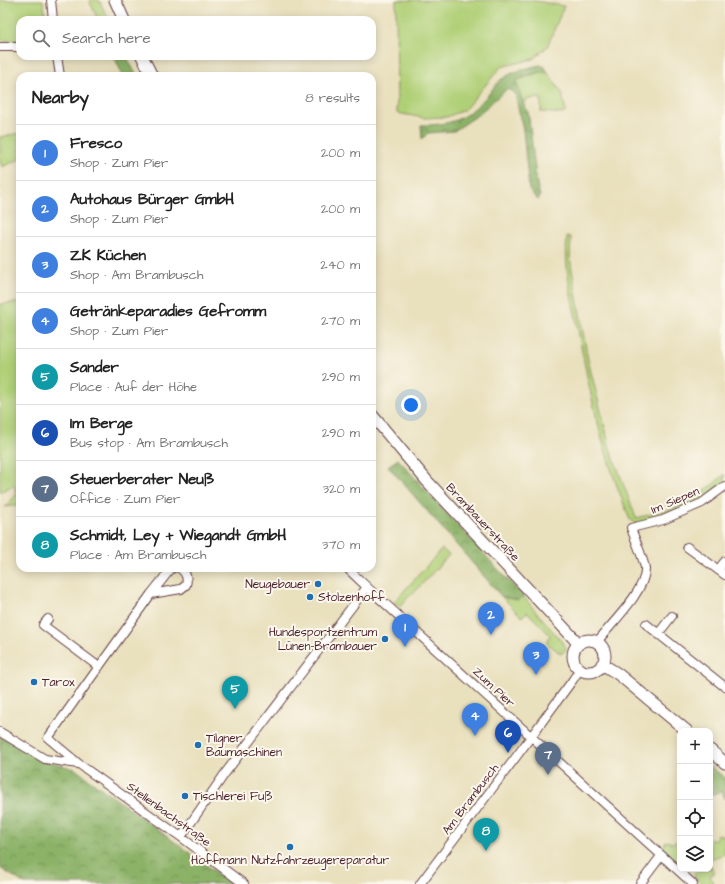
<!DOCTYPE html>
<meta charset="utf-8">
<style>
:root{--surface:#fff;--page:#f6f6f6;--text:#222;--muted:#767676;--line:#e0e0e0;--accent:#db2777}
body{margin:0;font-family:"Architects Daughter",sans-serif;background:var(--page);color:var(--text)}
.controls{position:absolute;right:12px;bottom:12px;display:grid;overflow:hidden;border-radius:8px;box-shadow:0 2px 10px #0003}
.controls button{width:36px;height:36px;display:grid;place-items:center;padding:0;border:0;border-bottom:1px solid var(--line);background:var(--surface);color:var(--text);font:20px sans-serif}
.you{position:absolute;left:411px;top:405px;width:14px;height:14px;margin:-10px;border:3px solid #fff;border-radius:50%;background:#1a73e8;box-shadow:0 0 0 6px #1a73e833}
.badge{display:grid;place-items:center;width:26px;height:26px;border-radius:50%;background:var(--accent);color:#fff;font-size:13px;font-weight:700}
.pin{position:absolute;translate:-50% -33px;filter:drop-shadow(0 1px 2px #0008)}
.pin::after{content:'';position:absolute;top:21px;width:14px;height:12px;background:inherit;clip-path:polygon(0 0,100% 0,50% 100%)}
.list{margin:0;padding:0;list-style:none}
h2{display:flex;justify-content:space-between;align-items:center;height:52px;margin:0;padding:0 16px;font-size:17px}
h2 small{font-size:13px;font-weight:400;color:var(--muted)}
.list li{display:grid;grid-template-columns:26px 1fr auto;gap:12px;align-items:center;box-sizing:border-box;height:56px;padding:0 16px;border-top:1px solid var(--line)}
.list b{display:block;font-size:15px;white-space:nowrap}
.list p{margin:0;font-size:13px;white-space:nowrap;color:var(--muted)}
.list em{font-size:13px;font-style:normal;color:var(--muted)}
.icon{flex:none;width:22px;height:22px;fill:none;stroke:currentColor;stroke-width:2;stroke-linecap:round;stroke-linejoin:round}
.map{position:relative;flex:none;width:725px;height:884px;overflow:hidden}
.search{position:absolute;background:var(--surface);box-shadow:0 2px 10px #0003;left:16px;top:16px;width:360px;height:44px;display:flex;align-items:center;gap:10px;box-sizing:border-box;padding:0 14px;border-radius:12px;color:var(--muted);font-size:15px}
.panel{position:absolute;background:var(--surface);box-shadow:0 2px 10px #0003;left:16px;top:72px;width:360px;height:500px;border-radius:12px}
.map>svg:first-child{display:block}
.green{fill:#b0d077;stroke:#7d7851}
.forest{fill:url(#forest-crowns);stroke:#6b684a}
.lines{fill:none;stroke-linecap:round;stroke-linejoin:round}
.minor-casing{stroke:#623c41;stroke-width:10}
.secondary-casing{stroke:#623c41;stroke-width:13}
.minor{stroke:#fff;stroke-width:8}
.secondary{stroke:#fff;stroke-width:11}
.poi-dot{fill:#1f6fb2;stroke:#fbf7ec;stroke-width:1.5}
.labels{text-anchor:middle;stroke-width:4;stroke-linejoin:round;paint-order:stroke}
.street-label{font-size:12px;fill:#4a1f2b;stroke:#fbf7ec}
.poi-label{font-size:12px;fill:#4a1f2b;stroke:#fbf7ec;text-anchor:start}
</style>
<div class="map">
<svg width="725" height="884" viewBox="0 0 725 884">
<defs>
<pattern id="forest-crowns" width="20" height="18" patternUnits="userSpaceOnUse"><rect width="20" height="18" fill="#8cb268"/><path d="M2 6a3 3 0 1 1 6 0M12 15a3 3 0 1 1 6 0" fill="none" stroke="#749056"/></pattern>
</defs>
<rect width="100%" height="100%" fill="#fbf7ec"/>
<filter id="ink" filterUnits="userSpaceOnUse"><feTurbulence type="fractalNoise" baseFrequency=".025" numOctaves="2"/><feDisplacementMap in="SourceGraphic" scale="8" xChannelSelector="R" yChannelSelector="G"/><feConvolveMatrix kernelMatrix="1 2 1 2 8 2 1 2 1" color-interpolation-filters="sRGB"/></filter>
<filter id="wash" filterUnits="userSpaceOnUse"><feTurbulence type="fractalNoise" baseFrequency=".012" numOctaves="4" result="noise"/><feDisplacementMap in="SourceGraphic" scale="16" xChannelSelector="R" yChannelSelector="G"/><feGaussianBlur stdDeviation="0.9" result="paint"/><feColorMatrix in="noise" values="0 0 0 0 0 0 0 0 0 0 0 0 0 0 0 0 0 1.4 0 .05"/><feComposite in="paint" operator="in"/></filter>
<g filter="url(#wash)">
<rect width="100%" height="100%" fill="#e9e0bd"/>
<path class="green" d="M0,0H43L46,20H20V41L0,40Z
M89,0H99L109,20H98Z
M396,0H531L564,6L547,47L533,59L501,67L464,110L447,117L424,118L397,113Z
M543,71L548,73L562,93L566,112L562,114L541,112V98L529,99L523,103L516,81Z
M20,133V138L18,139L20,146V159L2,167L0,162V137Z
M567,236L571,237L570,258L588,360L610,448L636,518L673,509L711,486L725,474V483L700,500L666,517L635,524L630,520C620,494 610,469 603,442C592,403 584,363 577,324C571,295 564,266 567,236Z
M20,302V505L5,507L16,495L14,485L0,492V304Z
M442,549L449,555L411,596L410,595L400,607L394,602Z
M523,596L562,642L567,649L561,654L546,642L550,635L527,612L522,617L502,597L518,600Z
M720,834L721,836L725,835V854L710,859V839H717L716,835Z
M666,841L673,843L676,841L678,847L680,846V865L663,848Z
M710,865H711L714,874L710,875L713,884H701L694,877L695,872L698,869H710Z"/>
<path class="forest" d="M114,56H126L137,76H123Z
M540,65L545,67L548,73C538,70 525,77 516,81L523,103L528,111L537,184L540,196L538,200L529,190L523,130L515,93L507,89L475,117L454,131L428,133L422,139L421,125C451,125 465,120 486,97C492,91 496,83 502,79C513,71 527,68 540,65Z
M398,459L457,525L523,596L518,600L502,597L388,466Z
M0,735L36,758L75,769L232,884H25L0,868Z
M710,766L725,778V799L722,791L710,795Z"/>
</g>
<g filter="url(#ink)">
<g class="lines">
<g class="minor-casing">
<path id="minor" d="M51,0L53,20
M0,47H20
M57,56L60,76
M687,547L725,575
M179,568C186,572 188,578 186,585L181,589L151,594L48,738L79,764L181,837L244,884
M347,568L367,587L693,884
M718,570L725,561
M151,594L170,570L173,568
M48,619L43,625L99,667
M646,624L725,687
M658,634L672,616
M597,642C610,625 646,591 645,569C645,562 634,537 631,528L663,520L702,503L725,486
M0,732L45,759L78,764
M181,837L226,772L367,587
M420,884L516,757L572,681L580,669
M640,884L661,856"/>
</g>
<g class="secondary-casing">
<path id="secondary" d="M115,0L124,20
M142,56L152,76
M372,415L427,481L579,644
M573 656a16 16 0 1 1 32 0a16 16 0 1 1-32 0Z
M602,664L618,674L687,731
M710,750L725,763"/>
</g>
<use href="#minor" class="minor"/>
<use href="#secondary" class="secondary"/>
</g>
</g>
<g class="poi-dot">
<circle cx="318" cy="584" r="4"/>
<circle cx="310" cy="597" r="4"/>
<circle cx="385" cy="639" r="4"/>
<circle cx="34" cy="682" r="4"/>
<circle cx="198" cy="745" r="4"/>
<circle cx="185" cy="796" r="4"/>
<circle cx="290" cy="847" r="4"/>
</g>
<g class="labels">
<g class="street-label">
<text transform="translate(675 500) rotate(-23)" y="4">Im Siepen</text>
<text transform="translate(483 522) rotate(47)" y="4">Brambauerstraße</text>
<text transform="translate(494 687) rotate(43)" y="4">Zum Pier</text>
<text transform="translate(470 799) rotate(-53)" y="4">Am Brambusch</text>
<text transform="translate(169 814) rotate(36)" y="4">Stellenbachstraße</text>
</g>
<g class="poi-label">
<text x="310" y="588" text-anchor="end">Neugebauer</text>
<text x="318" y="601">Stolzenhoff</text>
<text x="377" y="636" text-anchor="end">Hundesportzentrum<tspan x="377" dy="14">Lünen-Brambauer</tspan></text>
<text x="42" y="686">Tarox</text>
<text x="206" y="742">Tilgner<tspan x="206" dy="14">Baumaschinen</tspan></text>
<text x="193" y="800">Tischlerei Fuß</text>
<text x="290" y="864" text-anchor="middle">Hoffmann Nutzfahrzeugereparatur</text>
</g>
</g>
</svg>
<div class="controls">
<button>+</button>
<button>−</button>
<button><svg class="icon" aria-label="locate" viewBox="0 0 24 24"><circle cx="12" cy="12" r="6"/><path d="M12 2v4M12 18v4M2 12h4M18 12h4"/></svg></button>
<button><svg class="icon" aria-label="layers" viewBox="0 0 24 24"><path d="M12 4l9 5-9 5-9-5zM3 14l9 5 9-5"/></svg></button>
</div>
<div class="you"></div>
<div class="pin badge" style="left:405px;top:647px;background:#3f7fe0">1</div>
<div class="pin badge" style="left:491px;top:635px;background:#3f7fe0">2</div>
<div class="pin badge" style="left:536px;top:675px;background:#3f7fe0">3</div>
<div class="pin badge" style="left:475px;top:736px;background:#3f7fe0">4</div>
<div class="pin badge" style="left:235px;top:709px;background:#0f9aa8">5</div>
<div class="pin badge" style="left:508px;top:753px;background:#1a4fb4">6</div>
<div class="pin badge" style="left:548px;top:775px;background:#5c6f8a">7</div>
<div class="pin badge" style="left:486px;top:851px;background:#0f9aa8">8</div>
<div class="search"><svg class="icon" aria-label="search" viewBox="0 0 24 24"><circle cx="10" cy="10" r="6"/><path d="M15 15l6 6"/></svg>Search here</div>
<section class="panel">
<h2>Nearby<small>8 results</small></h2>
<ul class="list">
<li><span class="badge" style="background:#3f7fe0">1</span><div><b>Fresco</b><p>Shop · Zum Pier</p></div><em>200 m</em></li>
<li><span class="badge" style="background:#3f7fe0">2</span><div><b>Autohaus Bürger GmbH</b><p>Shop · Zum Pier</p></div><em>200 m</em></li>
<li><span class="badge" style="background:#3f7fe0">3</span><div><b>ZK Küchen</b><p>Shop · Am Brambusch</p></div><em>240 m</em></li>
<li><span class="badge" style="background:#3f7fe0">4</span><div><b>Getränkeparadies Gefromm</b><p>Shop · Zum Pier</p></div><em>270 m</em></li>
<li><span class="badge" style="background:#0f9aa8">5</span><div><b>Sander</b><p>Place · Auf der Höhe</p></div><em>290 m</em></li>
<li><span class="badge" style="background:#1a4fb4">6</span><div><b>Im Berge</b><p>Bus stop · Am Brambusch</p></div><em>290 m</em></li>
<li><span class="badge" style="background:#5c6f8a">7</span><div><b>Steuerberater Neuß</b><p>Office · Zum Pier</p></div><em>320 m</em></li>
<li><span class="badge" style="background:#0f9aa8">8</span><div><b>Schmidt, Ley + Wiegandt GmbH</b><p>Place · Am Brambusch</p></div><em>370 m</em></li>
</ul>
</section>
</div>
